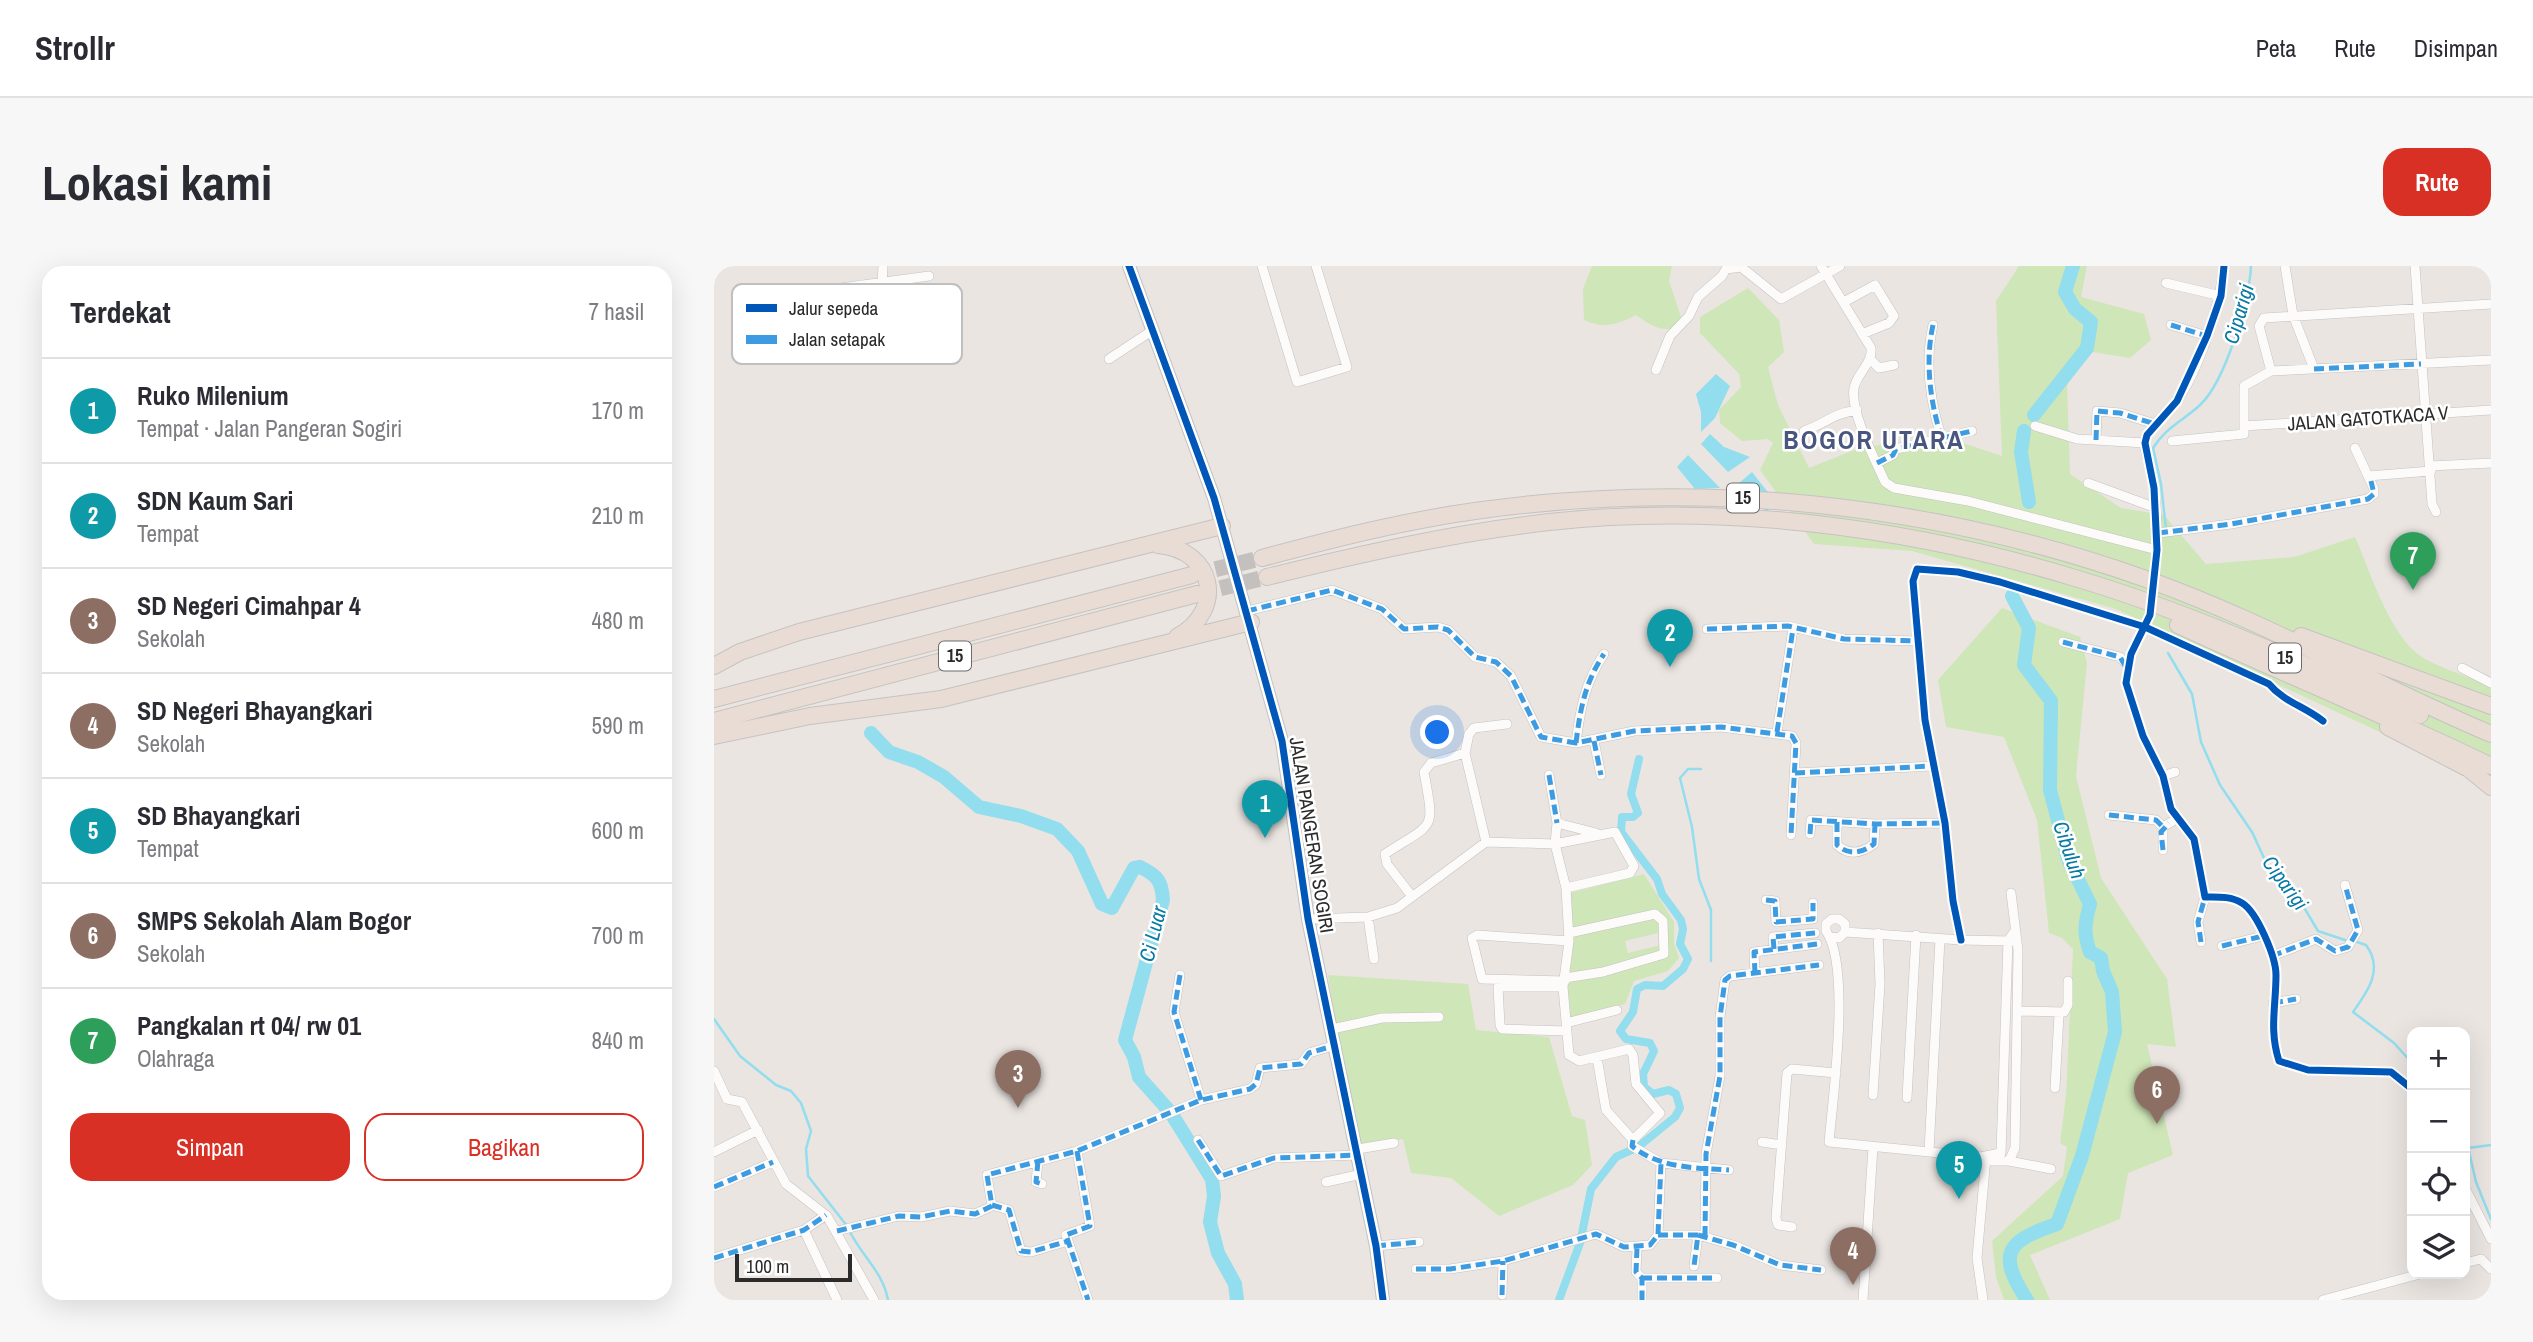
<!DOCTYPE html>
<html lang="id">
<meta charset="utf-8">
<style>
:root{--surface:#fff;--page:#f7f7f7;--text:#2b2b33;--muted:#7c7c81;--line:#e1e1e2;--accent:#d93025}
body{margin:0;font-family:"Archivo Narrow",sans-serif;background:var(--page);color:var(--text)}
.controls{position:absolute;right:21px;bottom:21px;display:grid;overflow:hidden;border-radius:14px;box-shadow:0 7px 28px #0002}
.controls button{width:63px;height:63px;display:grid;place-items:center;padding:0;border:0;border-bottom:2px solid var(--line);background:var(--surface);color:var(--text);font:35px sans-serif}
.scale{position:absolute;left:21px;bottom:18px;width:117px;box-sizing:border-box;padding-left:7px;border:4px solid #2b2b2b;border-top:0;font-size:19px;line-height:24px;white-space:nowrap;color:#2b2b2b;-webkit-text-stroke:5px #fff;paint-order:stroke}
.you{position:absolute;left:724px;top:467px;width:24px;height:24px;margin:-18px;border:5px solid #fff;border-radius:50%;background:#1a73e8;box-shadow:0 0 0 10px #1a73e833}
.badge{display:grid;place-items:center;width:46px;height:46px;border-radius:50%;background:var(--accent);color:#fff;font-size:23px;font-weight:700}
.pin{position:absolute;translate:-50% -58px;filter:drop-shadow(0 2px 4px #0008)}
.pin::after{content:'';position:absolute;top:37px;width:24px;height:21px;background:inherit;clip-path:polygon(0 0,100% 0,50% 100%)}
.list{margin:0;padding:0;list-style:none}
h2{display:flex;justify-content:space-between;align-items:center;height:91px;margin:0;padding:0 28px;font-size:30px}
h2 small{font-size:23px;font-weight:400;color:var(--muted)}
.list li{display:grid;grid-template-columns:46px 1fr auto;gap:21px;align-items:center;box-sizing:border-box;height:105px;padding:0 28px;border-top:2px solid var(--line)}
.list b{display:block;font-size:26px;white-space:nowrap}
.list p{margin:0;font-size:23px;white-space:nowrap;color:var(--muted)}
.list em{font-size:23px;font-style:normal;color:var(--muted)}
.actions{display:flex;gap:14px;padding:21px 28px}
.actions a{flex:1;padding:16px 0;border:2px solid var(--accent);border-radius:21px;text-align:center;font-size:24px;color:var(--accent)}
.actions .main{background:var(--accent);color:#fff}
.icon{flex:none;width:38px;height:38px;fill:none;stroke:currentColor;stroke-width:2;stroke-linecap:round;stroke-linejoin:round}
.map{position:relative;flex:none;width:1777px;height:1034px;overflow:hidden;border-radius:21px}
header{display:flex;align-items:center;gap:42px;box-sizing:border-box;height:98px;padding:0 35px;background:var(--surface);border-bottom:2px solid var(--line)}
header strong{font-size:33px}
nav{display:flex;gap:38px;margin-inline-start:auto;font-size:24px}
.intro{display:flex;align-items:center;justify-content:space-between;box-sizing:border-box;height:168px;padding:0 42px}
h1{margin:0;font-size:49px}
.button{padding:18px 32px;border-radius:21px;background:var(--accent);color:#fff;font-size:24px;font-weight:700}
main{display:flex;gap:42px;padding:0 42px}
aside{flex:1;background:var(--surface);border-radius:21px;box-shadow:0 7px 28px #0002}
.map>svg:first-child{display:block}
.green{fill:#cfe6b8;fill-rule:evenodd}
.water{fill:#92ddee}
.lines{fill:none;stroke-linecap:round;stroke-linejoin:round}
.stream{stroke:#92ddee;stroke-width:2.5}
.canal{stroke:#92ddee;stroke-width:8}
.river{stroke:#92ddee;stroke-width:14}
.street-tunnel{stroke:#c4c0bd;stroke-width:9;stroke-dasharray:9 4.5;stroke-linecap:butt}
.highway-tunnel{stroke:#c4c0bd;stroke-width:16;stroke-dasharray:16 8;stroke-linecap:butt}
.street-casing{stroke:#c3c2c3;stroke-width:10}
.secondary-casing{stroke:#c3c2c3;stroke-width:14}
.highway-casing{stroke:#c5c3c2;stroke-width:18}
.street{stroke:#fcfbfa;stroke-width:9}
.secondary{stroke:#fcfbfa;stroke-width:12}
.highway{stroke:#e9dcd4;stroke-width:16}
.quiet{stroke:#3d9ce1;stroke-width:5;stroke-dasharray:10 5;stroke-linecap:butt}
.cycleway-casing{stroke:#fff;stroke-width:11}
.cycleway{stroke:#0057b8;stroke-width:7}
.labels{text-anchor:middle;stroke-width:5;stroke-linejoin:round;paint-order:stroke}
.shield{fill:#fff;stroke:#6b6b6b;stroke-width:2}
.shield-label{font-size:18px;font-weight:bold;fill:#2b2b2b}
.street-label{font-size:19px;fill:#2b2b2b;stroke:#fff}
.water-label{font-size:21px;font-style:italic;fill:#087aa3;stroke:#fff}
.district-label{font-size:26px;font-weight:bold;letter-spacing:2px;fill:#49577e;stroke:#fff}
.key{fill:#fff;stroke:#bfbfbf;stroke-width:2}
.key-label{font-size:19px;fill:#2b2b2b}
</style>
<header>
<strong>Strollr</strong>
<nav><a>Peta</a><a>Rute</a><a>Disimpan</a></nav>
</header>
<div class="intro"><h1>Lokasi kami</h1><a class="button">Rute</a></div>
<main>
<aside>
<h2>Terdekat<small>7 hasil</small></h2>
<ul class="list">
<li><span class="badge" style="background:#0f9aa8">1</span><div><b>Ruko Milenium</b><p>Tempat · Jalan Pangeran Sogiri</p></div><em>170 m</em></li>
<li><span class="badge" style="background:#0f9aa8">2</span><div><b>SDN Kaum Sari</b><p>Tempat</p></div><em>210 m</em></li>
<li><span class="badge" style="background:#8d6e63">3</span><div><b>SD Negeri Cimahpar 4</b><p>Sekolah</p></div><em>480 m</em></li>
<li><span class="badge" style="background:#8d6e63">4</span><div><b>SD Negeri Bhayangkari</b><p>Sekolah</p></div><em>590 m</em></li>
<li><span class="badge" style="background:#0f9aa8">5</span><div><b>SD Bhayangkari</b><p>Tempat</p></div><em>600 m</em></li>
<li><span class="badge" style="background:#8d6e63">6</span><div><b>SMPS Sekolah Alam Bogor</b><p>Sekolah</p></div><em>700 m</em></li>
<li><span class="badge" style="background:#2e9e5b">7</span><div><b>Pangkalan rt 04/ rw 01</b><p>Olahraga</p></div><em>840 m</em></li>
</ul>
<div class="actions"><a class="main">Simpan</a><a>Bagikan</a></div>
</aside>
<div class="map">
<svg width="1777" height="1034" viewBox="0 0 1777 1034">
<rect width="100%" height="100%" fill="#eae5e1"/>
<path class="green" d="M878,0H958L955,15L970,59C949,68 939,61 922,49C903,59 889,63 870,54L869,23Z
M1305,0H1373L1367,31L1430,48L1437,74L1416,92L1378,86L1353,117L1356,208L1407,242L1450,249L1492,298L1580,291L1641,271C1657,307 1676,373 1711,393C1732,404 1755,411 1777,420V518L1402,343L1198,285L1100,278L1046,204L1059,177L1054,173L1028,175L1006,157L1005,144L1027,121L1025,108L986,67V51L1034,22L1065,54L1070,86L1054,101L1064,139L1095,202L1145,182L1227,170L1288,190L1282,35Z
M1288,342L1366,371L1373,397L1362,510L1387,612L1453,713L1462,781L1433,778L1459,889L1414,907L1406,953L1316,989L1336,1034H1290L1282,1011L1278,975L1349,910L1353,881L1346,877L1352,829L1359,683L1348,672L1335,667L1323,554L1290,471L1232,461L1224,414Z
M930,608L960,656V677L965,692L954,705L920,715L911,738L855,752L852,747L856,627ZM944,667L947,679L914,687L911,675Z
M614,709L754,718L762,764L835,771L858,850L871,854L878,899L859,919L785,950L737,912L697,907L689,873L642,881Z"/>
<path class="water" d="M1002,108L1016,120L1001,152L987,166V146L982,128Z
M996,168L1010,181L1036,191L1014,206L987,178Z
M974,189L1006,222L981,223L963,201Z
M1038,206L1060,234L1053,247L1024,218Z"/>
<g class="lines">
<path class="stream" d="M1452,263L1447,218L1439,182C1452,161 1469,155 1486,139C1511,116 1536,33 1537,0
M1454,387L1478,428L1487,476L1506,519L1538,566L1556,605L1579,623L1604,665L1634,675
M987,503H974L966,512L978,561L985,613L997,644V695
M1640,675L1652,679C1670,703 1654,725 1639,746L1680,777L1698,797
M0,753L26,790L62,819L77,825L87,837L97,865L92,883L94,910L133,960
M1751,868L1762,916L1777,953
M1754,882L1777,879
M136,966C148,990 169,1006 174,1034"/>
<path class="canal" d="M845,1034L866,977L877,923L902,891L924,881L961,851L966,842L962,828L955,824L939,828L930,821L929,808L940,785L936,777L912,773L906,765L919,746L923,723L931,719L949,720L969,703L974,693L966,678L969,663L967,654L948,628L943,613L907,566L908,551H919L924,547L917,528L925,493"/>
<path class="river" d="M1320,149L1373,82L1377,56L1361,43L1351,26L1359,0
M1310,165L1307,186L1315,236
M1298,330L1315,362L1310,399L1337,435L1336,524L1354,593L1376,638C1371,656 1369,667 1376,686L1387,692L1389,705L1398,726L1401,766L1368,890L1343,958C1293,975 1282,987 1313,1034
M157,467L175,486L204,496L230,511L265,541L307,550L343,563L364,585L388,638L398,642L420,602L426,601C443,609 448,615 449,634L411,774L420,791L425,811L457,847L498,913L500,930L496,956L504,987L521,1018L523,1034"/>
<path class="street-tunnel" d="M1437,340L1441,302"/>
<path class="highway-tunnel" d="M478,309L548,292
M483,328L553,311"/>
<g class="street-casing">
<path id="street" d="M548,0L583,116L633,101L602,0
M1107,0L1157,82C1159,97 1143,107 1140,122C1136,146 1161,193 1171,216L1180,222L1254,235L1443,284
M1571,0L1579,49L1600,103
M1701,0L1718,238L1722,246
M1452,17L1507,30
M168,18L169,0
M147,19L159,75L165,78L203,67L194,13
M68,30L215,10
M1130,36L1161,19L1180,50L1175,57L1148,68
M1219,59C1211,95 1216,135 1227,170
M1457,59L1493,70
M395,93L439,64
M1156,93L1165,102L1180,99
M942,104L956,70L975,50L984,31L1008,10L1012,3L1027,1L1067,33L1126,0
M1557,105L1545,60L1550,52L1777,38
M1321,160L1363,173L1431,177
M1530,160L1777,144
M1090,165C1113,157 1117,148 1143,144
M1382,174L1383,145L1406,147L1441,158
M1458,175L1530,168V120L1557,105L1777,94
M1163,197L1179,189L1182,183L1258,165
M1716,200L1777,197
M1654,210L1717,205
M1374,217L1442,242
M1444,267L1517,258L1654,233L1660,228V223L1641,182
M1441,302C1445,268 1443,234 1436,200C1433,190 1428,178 1433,169C1439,156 1453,148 1462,136C1485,105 1506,39 1510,0
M533,345L618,324L668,343L690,363L724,361L734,364L761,391L782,396L797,410L827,471L862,477L920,465L1007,461L1078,470L1082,477L1077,569
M1436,349L1417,388L1412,417L1429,470L1449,510L1457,543L1480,573L1491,631C1504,631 1517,630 1528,637C1543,646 1562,691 1562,709C1562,740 1555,764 1565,795L1594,804L1677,806L1698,823
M993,363L1074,360L1130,373L1204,375
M1349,376L1406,391L1414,400
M1748,402L1777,417
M1063,466L1079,363
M880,475L887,509
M862,477C866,444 871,416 890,388
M1081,507L1218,500
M835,509L843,557L841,578L852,622L855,675L849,721L855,789L865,795L915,783L919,789L922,818L946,847L919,874L918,880L947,897L1015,904
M1449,510L1461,506
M1395,549L1442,554L1449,561
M1123,556V579C1135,590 1148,587 1160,578L1161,558
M843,557L882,567
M1096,568L1097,554L1161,558L1231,557
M772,576L751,487L755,468L760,462L793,458
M1449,584V561L1464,552
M697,629L673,598L671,588C721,555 721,567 710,506L717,497L751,487
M1052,634L1061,635L1062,656L1099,653V637
M654,651L660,693
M594,653L654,651L683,642L772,576L841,578L901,566L920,600L916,607L852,622
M1131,666V658L1125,653H1118L1112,658V665C1137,700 1119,831 1115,876L1266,891L1287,887L1294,675L1300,666
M1116,671L1125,672L1131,666L1247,674L1297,675
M1247,674L1239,635L1231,557L1211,454L1199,315L1203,303L1244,306L1286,316L1431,361L1555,418C1570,436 1590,440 1609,455
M1487,676L1484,656L1491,631
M1508,680L1549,670
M1060,683L1059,671L1101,667
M1558,690L1602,673L1621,685L1634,681L1644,664L1631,619
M1041,707L1040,686L1103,678
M466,709L460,746L487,834
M851,712L889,706L950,688L949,655L941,648L855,667
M851,715L768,713L758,672L763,669L855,675
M849,721H784L786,759L788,763L853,765
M1559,737L1582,733
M1303,745L1350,746L1354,739V715
M852,757L903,744
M618,763L668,752L725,751
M883,792L892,844L919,874
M0,805L13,833L28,836L72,918L113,950L160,1034
M1341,822L1345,748
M1159,829L1166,718L1164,667
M1193,832L1202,669
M484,874L507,910L560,892L645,889
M1048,876L1068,879
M644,883L680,877
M363,885L376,960L352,969L374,1034
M1215,885L1226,673
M0,886L44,864
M324,895L322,916L328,918
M1274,895H1295L1301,882L1304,684L1297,627
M1295,895L1337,903
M612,916L648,908
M0,921L59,896
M1751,922L1777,973
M278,939L295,944L307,985L317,986L354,975
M1078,961L1064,959L1062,952L1073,807L1078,803L1122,807
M90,964L123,1034
M123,965L185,950L207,951L236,945L261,948L278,940L273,909L363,885L487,834L536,823L542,818L546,802L587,798L595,787L622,779
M944,969H984L980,1000
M984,969L1019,979L1066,999L1107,1004
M991,970L992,888L1006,810V751L1011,714L1016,710L1105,699
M662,980L705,976
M923,982L922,1006L928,1012V1034
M0,992L90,964L112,949
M1751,997L1767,993L1777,1003
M702,1003H736L789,995L882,968L910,981L936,979L944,969L947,897
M928,1012H1003
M788,1029L789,995
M1149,1034L1159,881
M1269,1034L1263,992L1272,891
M1609,1034L1706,1008"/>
</g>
<g class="secondary-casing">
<path id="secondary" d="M415,0L500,232L568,475L594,653L662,980L669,1034"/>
</g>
<g class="highway-casing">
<path id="highway" d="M444,279C501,284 512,344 463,371
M548,292C619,273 689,255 761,245C986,213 1218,237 1432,313C1551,355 1661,419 1777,468
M553,311C646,288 739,267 835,256C1009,237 1194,261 1361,312C1479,347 1593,400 1706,449
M1464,359C1568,407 1674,450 1777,500
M1587,370L1777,440
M0,400L26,386L85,366L508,260
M0,433L478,309
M0,455L483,328
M1674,461L1755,503L1777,521
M0,470L96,450L227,433L537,356"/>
</g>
<use href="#street" class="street"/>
<use href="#secondary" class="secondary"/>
<use href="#highway" class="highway"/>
<path class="quiet" d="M1219,59C1211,95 1216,135 1227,170
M1457,59L1493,70
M1600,103L1707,98
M1382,174L1383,145L1406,147L1441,158
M1163,197L1179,189L1182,183L1258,165
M1444,267L1517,258L1654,233L1660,228L1657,215
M533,345L618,324L668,343L690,363L724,361L734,364L761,391L782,396L797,410L827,471L862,477L920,465L1007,461L1078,470L1082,477L1077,569
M993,363L1074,360L1130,373L1204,375
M1349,376L1406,391L1413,403
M1063,466L1079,363
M880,475L887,509
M862,477C866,444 871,416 890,388
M1081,507L1218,500
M835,509L843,557
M1395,549L1442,554L1449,561
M1123,556V579C1135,590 1148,587 1160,578L1161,558
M1096,568L1097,554L1161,558L1231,557
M1449,584L1447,566L1455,557
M1052,634L1061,635L1062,656L1099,653V637
M1487,676L1484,656L1491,631
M1508,680L1549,670
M1060,683L1059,671L1101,667
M1558,690L1602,673L1621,685L1634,681L1644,664L1631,619
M1041,707L1040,686L1103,678
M466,709L460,746L487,834
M1559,737L1582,733
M484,874L507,910L560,892L645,889
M919,874L918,880C944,902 982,902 1015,904
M363,885L376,960L352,969L374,1034
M324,895L322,916L328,918
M0,921L59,896
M278,939L295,944L307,985L317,986L354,975
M123,965L185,950L207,951L236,945L261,948L278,940L273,909L363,885L487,834L536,823L542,818L546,802L587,798L595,787L622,779
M944,969H984L980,1000
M984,969L1019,979L1066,999L1107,1004
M991,970L992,888L1006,810V751L1011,714L1016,710L1105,699
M662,980L705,976
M923,982L922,1006L928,1012V1034
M0,992L90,964L112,949
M702,1003H736L789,995L882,968L910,981L936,979L944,969L947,897
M928,1012H1003
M788,1029L789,995"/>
<g class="cycleway-casing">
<path id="cycleway" d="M415,0L500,232L568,475L594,653L662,980L669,1034
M1510,0L1507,30L1493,70L1463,135L1433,169L1431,177L1440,222L1443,284L1436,349L1417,388L1412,417L1429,470L1449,510L1457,543L1480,573L1491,631C1504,631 1517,630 1528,637C1543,646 1562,691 1562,709C1562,740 1555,764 1565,795L1594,804L1677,806L1698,823
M1247,674L1239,635L1231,557L1211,454L1199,315L1203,303L1244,306L1286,316L1431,361L1555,418C1570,436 1590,440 1609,455"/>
</g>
<use href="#cycleway" class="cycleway"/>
</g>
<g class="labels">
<g class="shield">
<rect x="1013" y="217.5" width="32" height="29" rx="5"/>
<rect x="225" y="375.5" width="32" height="29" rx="5"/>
<rect x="1555" y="377.5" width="32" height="29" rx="5"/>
</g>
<g class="shield-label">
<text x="1029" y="238">15</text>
<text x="241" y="396">15</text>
<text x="1571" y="398">15</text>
</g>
<g class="street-label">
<text transform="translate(1654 152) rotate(-4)" y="7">JALAN GATOTKACA V</text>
<text transform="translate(598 569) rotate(81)" y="7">JALAN PANGERAN SOGIRI</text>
</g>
<g class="water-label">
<text transform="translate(1525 48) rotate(-74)" y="7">Ciparigi</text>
<text transform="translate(1355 584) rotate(71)" y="7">Cibuluh</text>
<text transform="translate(1571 617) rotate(54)" y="7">Ciparigi</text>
<text transform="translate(439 668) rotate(-76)" y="7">Ci Luar</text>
</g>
<g class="district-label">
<text x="1160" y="183">BOGOR UTARA</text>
</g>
</g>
<rect x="18" y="18" width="230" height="80" rx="10" class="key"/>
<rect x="32" y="38" width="31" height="8" fill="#0057b8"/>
<rect x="32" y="69" width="31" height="9" fill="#3d9ce1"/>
<g class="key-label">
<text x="75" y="49">Jalur sepeda</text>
<text x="75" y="80">Jalan setapak</text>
</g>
</svg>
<div class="controls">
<button>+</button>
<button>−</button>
<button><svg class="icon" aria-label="locate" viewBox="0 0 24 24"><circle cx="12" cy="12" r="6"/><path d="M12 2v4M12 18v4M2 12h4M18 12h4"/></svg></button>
<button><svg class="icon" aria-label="layers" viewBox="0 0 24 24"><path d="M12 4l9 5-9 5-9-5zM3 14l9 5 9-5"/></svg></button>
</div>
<div class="scale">100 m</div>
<div class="you"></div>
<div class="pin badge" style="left:551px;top:572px;background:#0f9aa8">1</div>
<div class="pin badge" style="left:956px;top:401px;background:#0f9aa8">2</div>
<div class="pin badge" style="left:304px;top:842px;background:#8d6e63">3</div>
<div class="pin badge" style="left:1139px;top:1019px;background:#8d6e63">4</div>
<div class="pin badge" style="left:1245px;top:933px;background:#0f9aa8">5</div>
<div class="pin badge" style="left:1443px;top:858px;background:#8d6e63">6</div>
<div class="pin badge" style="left:1699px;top:324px;background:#2e9e5b">7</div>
</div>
</main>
